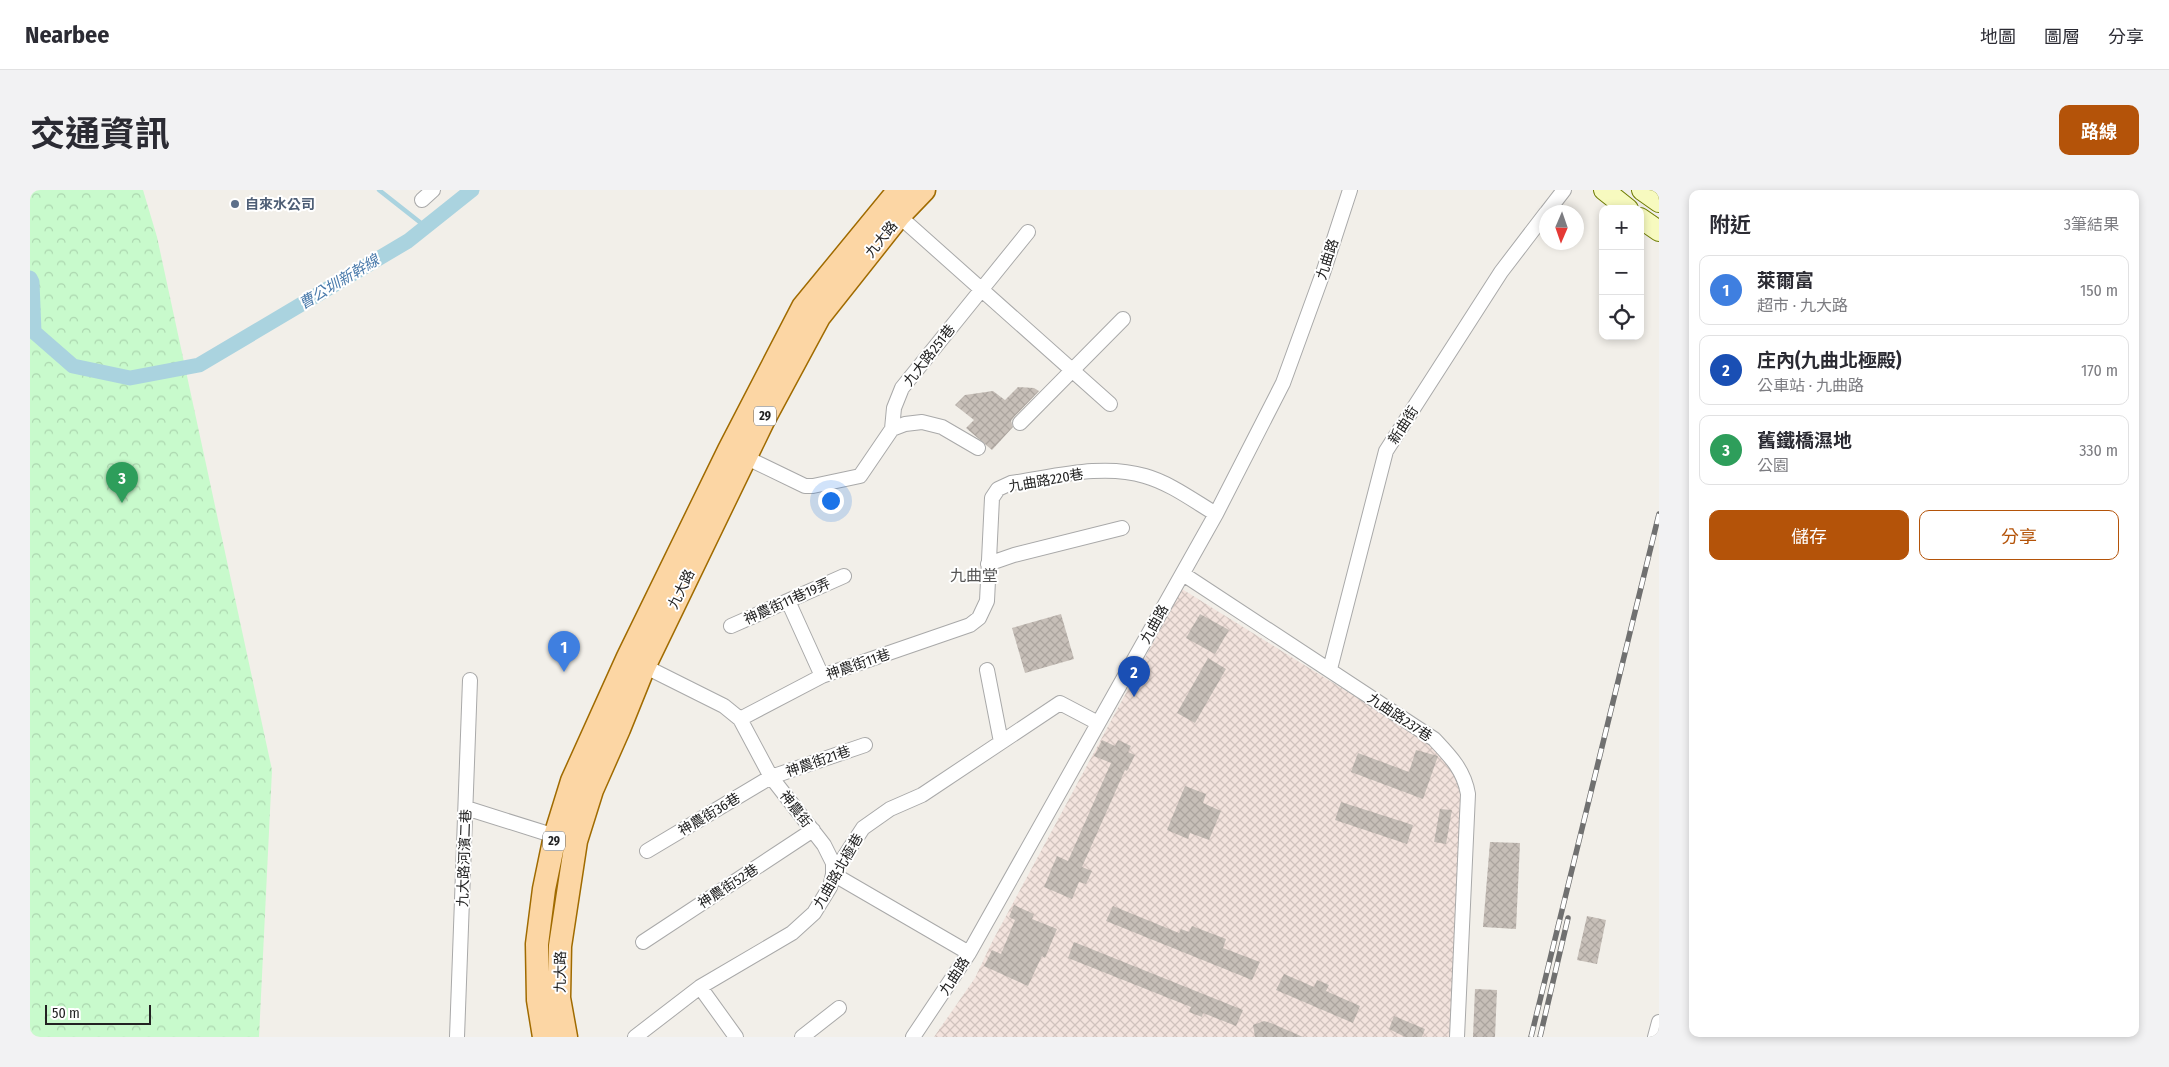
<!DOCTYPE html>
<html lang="zh-TW">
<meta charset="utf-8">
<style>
:root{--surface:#fff;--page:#f2f2f3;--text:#2b2b33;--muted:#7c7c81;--line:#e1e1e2;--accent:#b45309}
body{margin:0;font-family:"Fira Sans Condensed","Noto Sans TC",sans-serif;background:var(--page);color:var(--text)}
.controls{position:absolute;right:15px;top:15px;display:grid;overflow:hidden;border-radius:10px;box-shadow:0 2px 8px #0003}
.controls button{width:45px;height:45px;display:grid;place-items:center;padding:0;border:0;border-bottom:1px solid var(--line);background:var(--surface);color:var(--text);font:25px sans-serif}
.compass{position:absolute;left:1509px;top:15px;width:45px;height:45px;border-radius:50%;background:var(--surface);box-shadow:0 2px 8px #0003;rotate:182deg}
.scale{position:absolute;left:15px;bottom:12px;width:106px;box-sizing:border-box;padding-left:5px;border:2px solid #222;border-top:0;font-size:14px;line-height:18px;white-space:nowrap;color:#222;-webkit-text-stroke:4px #fff;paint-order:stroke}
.you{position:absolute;left:800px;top:310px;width:18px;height:18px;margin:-12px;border:4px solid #fff;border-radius:50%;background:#1a73e8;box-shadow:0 0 0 8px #1a73e833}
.badge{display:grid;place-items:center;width:32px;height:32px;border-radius:50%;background:var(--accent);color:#fff;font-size:16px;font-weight:700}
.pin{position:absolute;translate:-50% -41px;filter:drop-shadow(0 1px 2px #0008)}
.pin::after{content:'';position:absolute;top:26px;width:18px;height:15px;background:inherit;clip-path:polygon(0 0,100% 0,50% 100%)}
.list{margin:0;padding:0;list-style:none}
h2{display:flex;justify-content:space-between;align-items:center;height:65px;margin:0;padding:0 20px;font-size:21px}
h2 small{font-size:16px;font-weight:400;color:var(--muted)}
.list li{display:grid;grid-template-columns:32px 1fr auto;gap:15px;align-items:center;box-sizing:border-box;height:70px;margin:0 10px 10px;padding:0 10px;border:1px solid var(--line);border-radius:10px}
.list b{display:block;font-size:19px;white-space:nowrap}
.list p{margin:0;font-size:16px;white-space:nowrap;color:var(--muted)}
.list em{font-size:16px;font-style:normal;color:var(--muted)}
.actions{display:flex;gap:10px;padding:15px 20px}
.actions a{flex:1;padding:11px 0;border:1px solid var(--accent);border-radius:10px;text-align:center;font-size:18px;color:var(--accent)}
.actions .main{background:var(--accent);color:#fff}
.icon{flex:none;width:28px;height:28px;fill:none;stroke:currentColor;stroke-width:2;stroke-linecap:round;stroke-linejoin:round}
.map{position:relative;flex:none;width:1629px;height:847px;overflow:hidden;border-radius:10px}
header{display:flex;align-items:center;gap:30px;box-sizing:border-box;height:70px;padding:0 25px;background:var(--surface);border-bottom:1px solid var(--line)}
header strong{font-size:24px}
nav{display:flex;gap:28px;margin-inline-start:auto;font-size:18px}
.intro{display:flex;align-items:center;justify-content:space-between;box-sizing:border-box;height:120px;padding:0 30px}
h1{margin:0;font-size:35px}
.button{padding:12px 22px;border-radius:10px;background:var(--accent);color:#fff;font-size:18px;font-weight:700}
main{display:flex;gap:30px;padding:0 30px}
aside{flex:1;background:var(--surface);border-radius:10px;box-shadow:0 2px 8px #0003}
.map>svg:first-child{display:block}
.military{fill:url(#military-cross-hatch)}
.park{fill:url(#park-crowns)}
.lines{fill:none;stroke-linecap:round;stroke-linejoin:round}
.stream{stroke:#aad3df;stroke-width:4.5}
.canal{stroke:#aad3df;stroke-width:15}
.building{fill:url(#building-cross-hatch)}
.street-casing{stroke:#a9a9a9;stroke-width:16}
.secondary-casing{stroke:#707d05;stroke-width:22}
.primary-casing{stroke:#a06b00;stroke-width:25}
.street{stroke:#fff;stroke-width:14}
.secondary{stroke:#f7fabf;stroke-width:20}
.primary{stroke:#fcd6a4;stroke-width:22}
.rail-casing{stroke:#707070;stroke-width:5.5}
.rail{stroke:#fff;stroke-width:4;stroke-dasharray:11;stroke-linecap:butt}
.service-dot{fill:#5c6f8a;stroke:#fff;stroke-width:2}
.labels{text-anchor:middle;stroke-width:4;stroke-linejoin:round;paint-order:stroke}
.shield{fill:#fff;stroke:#646464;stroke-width:1}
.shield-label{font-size:12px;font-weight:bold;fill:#222}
.service-label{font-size:14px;font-weight:bold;fill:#4e5e75;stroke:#fff;text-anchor:start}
.street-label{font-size:14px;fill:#222;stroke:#fff}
.water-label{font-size:15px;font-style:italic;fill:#4a7aab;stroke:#fff}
.quarter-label{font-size:16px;fill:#555;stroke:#fff}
</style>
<header>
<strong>Nearbee</strong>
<nav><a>地圖</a><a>圖層</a><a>分享</a></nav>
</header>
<div class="intro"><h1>交通資訊</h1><a class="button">路線</a></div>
<main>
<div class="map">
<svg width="1629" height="847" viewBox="0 0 1629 847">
<defs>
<pattern id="military-cross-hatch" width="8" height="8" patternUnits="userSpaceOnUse" patternTransform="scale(1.25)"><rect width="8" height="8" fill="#f3e3dd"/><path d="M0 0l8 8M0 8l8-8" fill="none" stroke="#d0c2bd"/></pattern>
<pattern id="park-crowns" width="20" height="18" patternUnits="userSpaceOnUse" patternTransform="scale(1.25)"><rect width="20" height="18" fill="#c8facc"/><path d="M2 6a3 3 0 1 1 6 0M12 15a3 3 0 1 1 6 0" fill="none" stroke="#acd6af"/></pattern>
<pattern id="building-cross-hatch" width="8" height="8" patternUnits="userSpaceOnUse" patternTransform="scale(1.25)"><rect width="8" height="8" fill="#c7bfb8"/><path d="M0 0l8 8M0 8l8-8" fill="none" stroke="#aba49e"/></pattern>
</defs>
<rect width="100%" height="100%" fill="#f2efe9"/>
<path class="military" d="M1152,399L1408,558L1435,598L1424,847H904L945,788L962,752Z"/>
<path class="park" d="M0,0H113L127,47L242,580L229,847H0Z"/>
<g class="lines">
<path class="stream" d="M349,0L396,37"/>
<path class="canal" d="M0,88L2,92L4,142L43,176L100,188L169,175L378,51L442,0"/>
</g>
<path class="building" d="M988,197L1004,198L1009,201L984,227L981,231L983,237L962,260L936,238L944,230L925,215L935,205L963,201L975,210Z
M1031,424L1044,469L995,483L982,438Z
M1170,424L1199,440L1185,464L1156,448Z
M1178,468L1196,479L1165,533L1147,523Z
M1072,550L1085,556L1088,550L1101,556L1098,562L1105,565L1097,581L1095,580L1052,677L1062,681L1056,694L1049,692L1042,709L1014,697L1027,666L1038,671L1081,573L1064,566Z
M1386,560L1408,566L1393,609L1321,582L1328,563L1379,582Z
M1155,596L1176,604L1173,613L1191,621L1179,650L1160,643L1158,649L1137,640Z
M1311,612L1383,635L1377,654L1305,630Z
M1410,619L1422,620L1416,654L1404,652Z
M1460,652L1490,653L1486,739L1453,737Z
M984,715L1004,724L1002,729L1027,739L1015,768L1012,766L998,796L954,776L962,760L971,764L985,730L979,727Z
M1083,716L1149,743L1151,739L1159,742L1162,736L1196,749L1193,758L1230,772L1222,790L1076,731Z
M1557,726L1576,730L1567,774L1547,770Z
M1044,752L1213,820L1206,836L1173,823L1172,827L1159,822L1161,817L1038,768Z
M1254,784L1284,797L1287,790L1299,795L1296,801L1330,816L1323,833L1246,800Z
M1445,799L1467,800L1465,847H1443Z
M1364,826L1395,839L1392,847H1375L1359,839Z
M1234,831L1241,833L1273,847H1225L1223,835Z"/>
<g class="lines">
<g class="street-casing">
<path id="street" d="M392,10L403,0
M1517,22L1534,0
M869,26L1080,214
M990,233L1093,129
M862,239L864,218L872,198L998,42
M715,267L775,296H783L830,286L862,239L875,234L892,232L912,237L948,258
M958,374L984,365L1092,338
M1153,384L1404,549C1420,566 1434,580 1438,604L1427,847
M758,411L792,486
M701,436L814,386
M608,473L694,516L710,529L741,587L794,655L803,673V684L939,763
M1300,479L1356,261L1471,82L1516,23
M957,480L971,552
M710,529L792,486L940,435L949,428L957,411L962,308L968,299L981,293C1024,287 1072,273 1115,286C1140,293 1164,311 1186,324
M436,618L525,646
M617,661L741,587L835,555
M613,752L783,640
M670,797L706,847
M427,847L440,490
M605,847L670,797L762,743L784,723L800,697L803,684L833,638L860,619L892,605L1030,513L1068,533
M772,847L809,818
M883,847L939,763L1186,324L1253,193L1293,83L1320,0
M1625,847L1629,832"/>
</g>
<g class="secondary-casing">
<path id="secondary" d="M1574,0L1598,19
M1612,0L1629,12
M1610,28L1629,41"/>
</g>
<g class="primary-casing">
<path id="primary" d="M514,847L508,810L507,754L514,699L525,646L542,591L598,467L699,260L773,117L869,0
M536,847L529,808L530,756L546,651L562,600L589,539L614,477L734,229L789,127L869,26L894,0"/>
</g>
<use href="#street" class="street"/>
<use href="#secondary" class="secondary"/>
<use href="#primary" class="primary"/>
<g class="rail-casing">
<path id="rail" d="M1501,847L1629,324
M1510,847L1538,728"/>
</g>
<use href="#rail" class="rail"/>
</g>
<circle class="service-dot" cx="205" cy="14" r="5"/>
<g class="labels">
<g class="shield">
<rect x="724" y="216.5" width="22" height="19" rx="4"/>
<rect x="513" y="641.5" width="22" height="19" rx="4"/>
</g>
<g class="shield-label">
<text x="735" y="230">29</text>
<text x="524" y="655">29</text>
</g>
<g class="service-label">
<text x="215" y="19">自來水公司</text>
</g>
<g class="street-label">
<text transform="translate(851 49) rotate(-51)" y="5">九大路</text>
<text transform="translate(1297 69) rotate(-72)" y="5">九曲路</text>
<text transform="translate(899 165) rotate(-52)" y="5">九大路251巷</text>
<text transform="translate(1373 235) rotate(-57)" y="5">新曲街</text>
<text transform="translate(1016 290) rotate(-10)" y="5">九曲路220巷</text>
<text transform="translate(651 399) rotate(-64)" y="5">九大路</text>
<text transform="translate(757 411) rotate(-24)" y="5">神農街11巷19弄</text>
<text transform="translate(1124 434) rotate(-61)" y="5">九曲路</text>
<text transform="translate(828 474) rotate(-19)" y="5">神農街11巷</text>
<text transform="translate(1370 527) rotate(34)" y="5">九曲路237巷</text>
<text transform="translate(788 571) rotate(-19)" y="5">神農街21巷</text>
<text transform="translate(766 619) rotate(52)" y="5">神農街</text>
<text transform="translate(679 624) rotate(-31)" y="5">神農街36巷</text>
<text transform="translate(434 668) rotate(-88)" y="5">九大路河濱二巷</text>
<text transform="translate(808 681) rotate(-60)" y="5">九曲路北極巷</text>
<text transform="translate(698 696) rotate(-33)" y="5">神農街52巷</text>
<text transform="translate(530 782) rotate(-89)" y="5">九大路</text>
<text transform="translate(924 786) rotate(-57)" y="5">九曲路</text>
</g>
<g class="water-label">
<text transform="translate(309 92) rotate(-31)" y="5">曹公圳新幹線</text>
</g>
<g class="quarter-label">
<text x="944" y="391">九曲堂</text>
</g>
</g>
</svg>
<div class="controls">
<button>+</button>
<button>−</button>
<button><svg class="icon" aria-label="locate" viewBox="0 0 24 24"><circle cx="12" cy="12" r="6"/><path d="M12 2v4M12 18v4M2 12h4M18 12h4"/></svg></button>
</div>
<svg class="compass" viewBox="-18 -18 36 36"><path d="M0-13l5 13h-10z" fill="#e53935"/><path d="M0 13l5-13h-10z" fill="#7c7c81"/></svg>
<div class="scale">50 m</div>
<div class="you"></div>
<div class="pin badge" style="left:534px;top:482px;background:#3f7fe0">1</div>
<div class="pin badge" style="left:1104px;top:507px;background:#1a4fb4">2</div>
<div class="pin badge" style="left:92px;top:313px;background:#2e9e5b">3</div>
</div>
<aside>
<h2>附近<small>3筆結果</small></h2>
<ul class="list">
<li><span class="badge" style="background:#3f7fe0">1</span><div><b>萊爾富</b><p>超市 · 九大路</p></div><em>150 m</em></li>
<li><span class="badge" style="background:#1a4fb4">2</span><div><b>庄內(九曲北極殿)</b><p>公車站 · 九曲路</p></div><em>170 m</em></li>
<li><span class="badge" style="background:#2e9e5b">3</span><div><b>舊鐵橋濕地</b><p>公園</p></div><em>330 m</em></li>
</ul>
<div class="actions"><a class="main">儲存</a><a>分享</a></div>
</aside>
</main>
